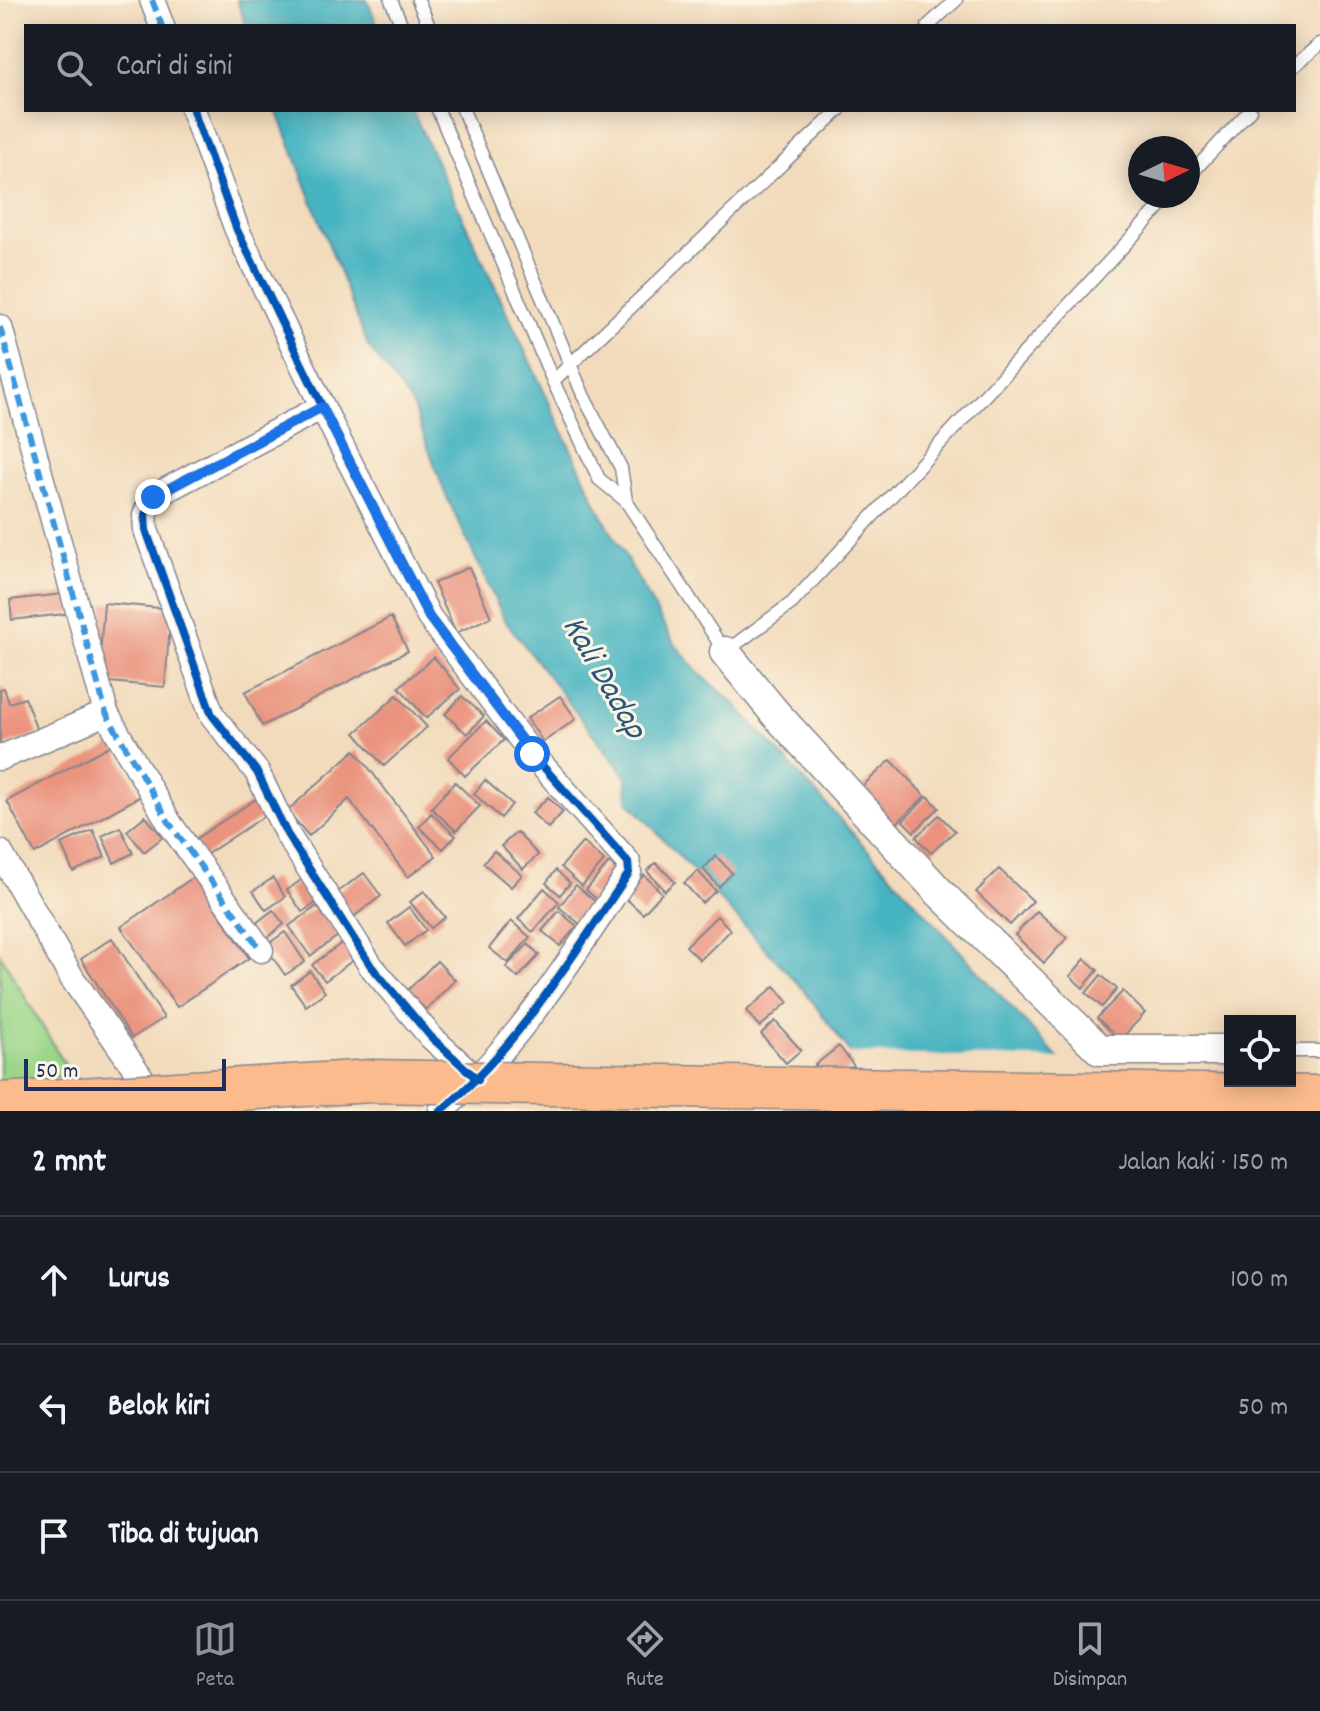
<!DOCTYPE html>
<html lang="id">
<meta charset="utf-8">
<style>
:root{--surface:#171b24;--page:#20242c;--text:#f1f3f6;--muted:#9ea1a6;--line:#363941;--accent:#8c9099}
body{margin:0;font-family:Dekko,sans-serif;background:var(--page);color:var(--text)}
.controls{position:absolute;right:24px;bottom:24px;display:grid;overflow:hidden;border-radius:0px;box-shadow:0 4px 20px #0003}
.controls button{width:72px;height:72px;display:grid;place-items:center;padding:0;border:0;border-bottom:2px solid var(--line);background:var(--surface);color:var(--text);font:40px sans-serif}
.compass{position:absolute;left:1128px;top:136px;width:72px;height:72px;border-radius:50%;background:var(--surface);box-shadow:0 4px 20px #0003;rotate:85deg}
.scale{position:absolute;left:24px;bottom:20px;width:202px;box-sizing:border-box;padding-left:8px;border:4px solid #1b2f5e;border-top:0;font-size:22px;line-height:28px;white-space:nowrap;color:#1b2f5e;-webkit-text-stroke:6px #fcf5e5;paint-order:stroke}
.stop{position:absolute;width:24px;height:24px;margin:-18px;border:6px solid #1a73e8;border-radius:50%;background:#fff}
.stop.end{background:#1a73e8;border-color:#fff;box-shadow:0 2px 8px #0008}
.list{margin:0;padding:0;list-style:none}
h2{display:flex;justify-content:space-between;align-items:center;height:104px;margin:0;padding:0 32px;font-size:34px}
h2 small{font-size:26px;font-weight:400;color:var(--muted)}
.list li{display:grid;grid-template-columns:52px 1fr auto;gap:24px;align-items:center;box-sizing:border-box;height:128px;padding:0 32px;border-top:2px solid var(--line)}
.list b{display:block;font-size:30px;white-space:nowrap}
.list em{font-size:26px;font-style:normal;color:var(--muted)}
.icon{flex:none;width:44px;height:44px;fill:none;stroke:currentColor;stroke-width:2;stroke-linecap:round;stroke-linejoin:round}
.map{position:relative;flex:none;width:1320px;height:1111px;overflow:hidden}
.search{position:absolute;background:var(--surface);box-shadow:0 4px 20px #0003;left:24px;right:24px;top:24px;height:88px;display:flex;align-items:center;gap:20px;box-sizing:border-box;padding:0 28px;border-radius:0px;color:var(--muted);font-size:30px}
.sheet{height:488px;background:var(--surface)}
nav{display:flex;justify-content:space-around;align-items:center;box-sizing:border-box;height:112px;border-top:2px solid var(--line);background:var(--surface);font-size:22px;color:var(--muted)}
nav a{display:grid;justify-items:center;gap:4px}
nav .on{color:var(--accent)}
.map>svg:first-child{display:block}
.green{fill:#9ad589;stroke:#5a8274;stroke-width:2}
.water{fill:#46b4c1;stroke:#307290;stroke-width:2}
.pier{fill:#f2dbbc}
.building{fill:#ea937e}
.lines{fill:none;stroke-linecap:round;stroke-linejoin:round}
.service-casing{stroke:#86858d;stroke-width:15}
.minor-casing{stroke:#86858d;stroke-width:27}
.tertiary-casing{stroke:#86858d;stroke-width:33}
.service{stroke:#fff;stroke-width:12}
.minor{stroke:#fff;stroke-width:24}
.tertiary{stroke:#fff;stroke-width:30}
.motorway-bridge-casing{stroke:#86858d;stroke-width:45;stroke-linecap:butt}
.motorway-bridge{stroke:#fbbb8c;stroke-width:42}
.quiet{stroke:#3a97de;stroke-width:6;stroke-dasharray:12 6;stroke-linecap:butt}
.cycleway-casing{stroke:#fcf5e5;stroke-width:13}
.cycleway{stroke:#0057b8;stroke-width:8}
.route{stroke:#1a73e8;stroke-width:10}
.labels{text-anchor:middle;stroke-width:6;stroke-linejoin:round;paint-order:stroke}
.water-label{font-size:34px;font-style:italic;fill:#28577c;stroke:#fcf5e5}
</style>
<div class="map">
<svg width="1320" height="1111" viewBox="0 0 1320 1111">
<rect width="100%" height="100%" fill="#fcf5e5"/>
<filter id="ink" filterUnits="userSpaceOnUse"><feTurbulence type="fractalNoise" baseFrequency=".0125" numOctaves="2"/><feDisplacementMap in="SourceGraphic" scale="16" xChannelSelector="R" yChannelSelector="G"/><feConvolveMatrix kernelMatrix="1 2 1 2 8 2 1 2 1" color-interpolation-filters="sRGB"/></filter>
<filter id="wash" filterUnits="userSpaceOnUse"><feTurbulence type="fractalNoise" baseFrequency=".006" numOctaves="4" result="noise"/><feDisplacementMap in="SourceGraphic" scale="32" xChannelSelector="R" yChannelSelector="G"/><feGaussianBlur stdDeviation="1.8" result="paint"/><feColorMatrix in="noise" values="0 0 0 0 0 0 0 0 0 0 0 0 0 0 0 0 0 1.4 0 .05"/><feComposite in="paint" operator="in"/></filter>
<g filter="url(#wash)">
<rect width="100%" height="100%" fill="#f2dbbc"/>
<path class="green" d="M0,954L71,1075L0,1085Z"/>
<path class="water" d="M237,0H367L378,26H246Z
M277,110H412L601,513L674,643L700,674L733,702L1106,1111L870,1079L802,988L628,801L627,778L504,619L445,493L412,404L368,346Z"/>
<path class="pier" d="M845,1053L1064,1059L1109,1108L867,1082Z"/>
<g id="blocks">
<path class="building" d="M469,567L491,617L456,633L434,583Z
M71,593L73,613L12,620L10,600Z
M104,603L171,609L165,687L98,681Z
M391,617L408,651L262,726L245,692Z
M434,657L460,689L426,718L399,687Z
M4,688L9,703L25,698L38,734L0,747V689Z
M397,695L427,727L384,766L355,733Z
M462,696L484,716L467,734L445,714Z
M560,696L576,719L543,742L527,718Z
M486,721L504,740L465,776L448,758Z
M113,744L141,796L35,854L7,801Z
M355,750L436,856L408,877L349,799L309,836L287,811Z
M891,760L925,796L894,826L859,789Z
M485,780L512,804L501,818L474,794Z
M455,782L480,806L456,831L431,808Z
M262,795L272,811L204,856L194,840Z
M928,796L939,808L914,832L903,821Z
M548,797L563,812L548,828L532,813Z
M431,813L456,836L443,849L419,827Z
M939,815L955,831L931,853L916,837Z
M145,816L163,837L144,852L127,831Z
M120,827L133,853L114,863L102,836Z
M93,830L105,857L73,872L61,844Z
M517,832L538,855L523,869L501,846Z
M583,842L604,861L582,886L561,867Z
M494,851L522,875L511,887L483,863Z
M716,856L732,873L719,887L703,869Z
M609,863L622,874L599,901L586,890Z
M656,863L675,882L665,891L647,871Z
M999,869L1033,901L1010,925L976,892Z
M556,870L570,883L560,895L546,883Z
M698,871L716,891L702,903L684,883Z
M364,873L381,896L353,917L336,893Z
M644,875L662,893L643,914L624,897Z
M307,876L322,899L302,912L287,890Z
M194,877L249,958L177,1007L121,927Z
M273,878L285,897L266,910L253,891Z
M576,885L598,904L581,925L559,907Z
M544,888L559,902L533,932L518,919Z
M424,891L445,917L431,928L410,902Z
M317,906L338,936L310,956L289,926Z
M409,907L426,930L405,946L388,923Z
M273,910L284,924L262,942L251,927Z
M559,911L577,926L560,946L542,931Z
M1037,911L1067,938L1044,963L1015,935Z
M717,916L731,930L700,960L686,946Z
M511,921L530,937L508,963L489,948Z
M285,932L305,962L285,975L265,946Z
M112,938L164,1018L132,1038L81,959Z
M343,942L356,958L325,981L312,965Z
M528,944L539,955L518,978L506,967Z
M1085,959L1098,970L1083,988L1070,976Z
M437,961L455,980L426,1010L407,991Z
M310,971L325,992L306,1006L291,985Z
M1101,975L1117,989L1102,1007L1086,993Z
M775,986L788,1002L760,1027L746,1011Z
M1123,991L1145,1013L1120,1040L1097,1018Z
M775,1021L801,1050L786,1063L761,1034Z
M839,1046L854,1066L830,1084L815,1065Z"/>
</g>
</g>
<g filter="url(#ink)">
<use href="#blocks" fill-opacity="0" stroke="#86858d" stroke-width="2"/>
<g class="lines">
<g class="service-casing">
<path id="service" d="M391,0L402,26
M418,0L429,26
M928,26L956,0
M1294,66L1320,44
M438,110L553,381L599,479L626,501L725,652L792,603L1170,196
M463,110L584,397L621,468L626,501
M1188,177L1250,110
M553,381L839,110
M1290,1051H1320"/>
</g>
<g class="minor-casing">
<path id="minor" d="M152,0L162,26
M193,110L237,230L339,441L429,617L532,754L628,862L629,873C573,955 518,1047 441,1111
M0,327L106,713L170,824L261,950
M322,407L153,497L145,515L146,530L212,715L257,772L287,834L371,966L431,1037L478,1080
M0,758L106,713
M0,852L72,978L157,1100"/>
</g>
<g class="tertiary-casing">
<path id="tertiary" d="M725,652L775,713L940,893L1100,1050H1230"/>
</g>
<use href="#service" class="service"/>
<use href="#minor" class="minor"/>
<use href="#tertiary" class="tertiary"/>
<g class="motorway-bridge-casing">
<path id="motorway-bridge" d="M0,1104L371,1081L1320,1097"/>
</g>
<use href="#motorway-bridge" class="motorway-bridge"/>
<path class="quiet" d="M152,0L162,26
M0,327L106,713L170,824L261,950"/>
<g class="cycleway-casing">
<path id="cycleway" d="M193,110L237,230L339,441L429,617L532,754L628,862L629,873C573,955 518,1047 441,1111
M322,407L153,497L145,515L146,530L212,715L257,772L287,834L371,966L431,1037L478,1080"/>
</g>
<use href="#cycleway" class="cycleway"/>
</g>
</g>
<g class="lines" filter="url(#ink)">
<path class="route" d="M153,497L322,407L429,617L532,754"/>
</g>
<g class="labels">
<g class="water-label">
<text transform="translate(607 676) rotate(60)" y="12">Kali Dadap</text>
</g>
</g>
</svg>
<div class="controls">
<button><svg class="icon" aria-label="locate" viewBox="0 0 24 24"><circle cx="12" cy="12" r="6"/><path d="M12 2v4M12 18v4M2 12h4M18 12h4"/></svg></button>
</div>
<svg class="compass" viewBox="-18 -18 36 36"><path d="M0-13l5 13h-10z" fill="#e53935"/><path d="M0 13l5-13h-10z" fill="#9ea1a6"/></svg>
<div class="scale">50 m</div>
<div class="stop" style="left:532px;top:754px"></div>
<div class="stop end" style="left:153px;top:497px"></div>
<div class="search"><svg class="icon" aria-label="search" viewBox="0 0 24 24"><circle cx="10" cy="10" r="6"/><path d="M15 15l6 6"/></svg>Cari di sini</div>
</div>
<section class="sheet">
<h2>2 mnt<small>Jalan kaki · 150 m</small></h2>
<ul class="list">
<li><svg class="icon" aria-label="ahead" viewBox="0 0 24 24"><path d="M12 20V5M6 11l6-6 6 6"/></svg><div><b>Lurus</b></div><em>100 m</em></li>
<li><svg class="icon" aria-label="left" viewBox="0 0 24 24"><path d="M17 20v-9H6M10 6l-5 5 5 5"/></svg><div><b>Belok kiri</b></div><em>50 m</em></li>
<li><svg class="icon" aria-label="arrive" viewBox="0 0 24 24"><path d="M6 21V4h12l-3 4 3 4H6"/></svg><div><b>Tiba di tujuan</b></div></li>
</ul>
</section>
<nav>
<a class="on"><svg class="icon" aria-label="map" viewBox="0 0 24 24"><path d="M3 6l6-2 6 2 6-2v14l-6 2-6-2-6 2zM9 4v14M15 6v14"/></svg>Peta</a>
<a><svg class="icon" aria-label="directions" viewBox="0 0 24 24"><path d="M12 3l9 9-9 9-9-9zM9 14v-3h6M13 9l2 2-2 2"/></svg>Rute</a>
<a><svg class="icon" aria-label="saved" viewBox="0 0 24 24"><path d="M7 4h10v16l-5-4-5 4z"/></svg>Disimpan</a>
</nav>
